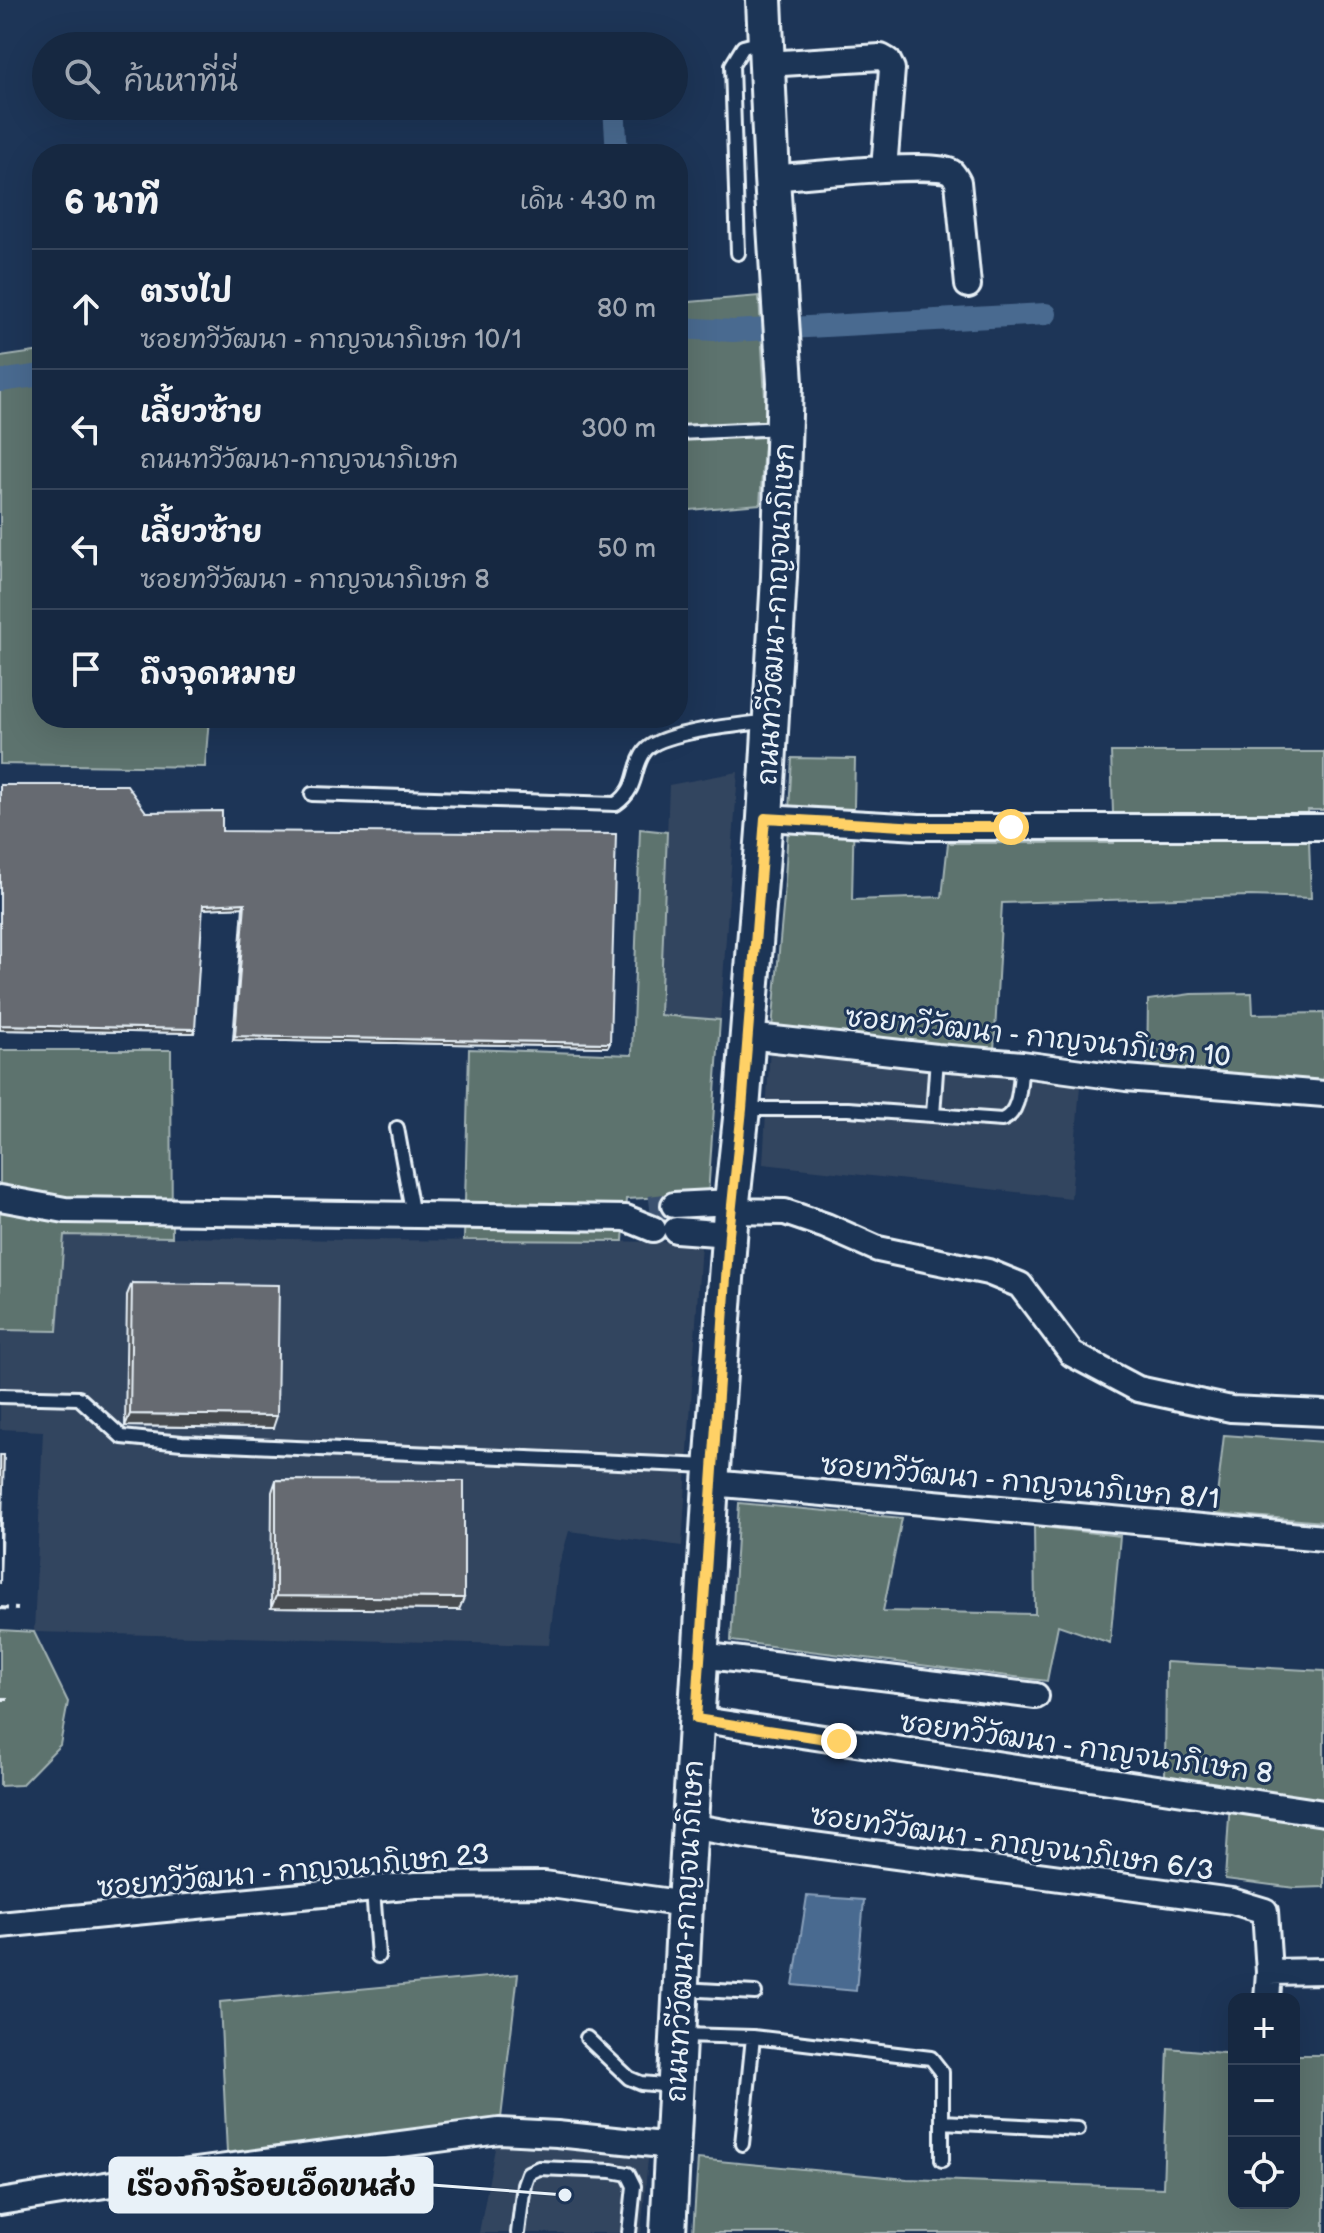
<!DOCTYPE html>
<html lang="th">
<meta charset="utf-8">
<style>
:root{--surface:#162841;--page:#23344c;--text:#f1f3f6;--muted:#9ea6b1;--line:#35445a}
body{margin:0;font-family:"Balsamiq Sans","Playpen Sans Thai",sans-serif;background:var(--page);color:var(--text)}
.controls{position:absolute;right:24px;bottom:24px;display:grid;overflow:hidden;border-radius:16px;box-shadow:0 8px 32px #0002}
.controls button{width:72px;height:72px;display:grid;place-items:center;padding:0;border:0;border-bottom:2px solid var(--line);background:var(--surface);color:var(--text);font:40px sans-serif}
.stop{position:absolute;width:24px;height:24px;margin:-18px;border:6px solid #ffd166;border-radius:50%;background:#fff}
.stop.end{background:#ffd166;border-color:#fff;box-shadow:0 2px 8px #0008}
.list{margin:0;padding:0;list-style:none}
h2{display:flex;justify-content:space-between;align-items:center;height:104px;margin:0;padding:0 32px;font-size:34px}
h2 small{font-size:26px;font-weight:400;color:var(--muted)}
.list li{display:grid;grid-template-columns:52px 1fr auto;gap:24px;align-items:center;box-sizing:border-box;height:120px;padding:0 32px;border-top:2px solid var(--line)}
.list b{display:block;font-size:30px;white-space:nowrap}
.list p{margin:0;font-size:26px;white-space:nowrap;color:var(--muted)}
.list em{font-size:26px;font-style:normal;color:var(--muted)}
.icon{flex:none;width:44px;height:44px;fill:none;stroke:currentColor;stroke-width:2;stroke-linecap:round;stroke-linejoin:round}
.map{position:relative;flex:none;width:1324px;height:2233px;overflow:hidden}
.search{position:absolute;background:var(--surface);box-shadow:0 8px 32px #0002;left:32px;top:32px;width:656px;height:88px;display:flex;align-items:center;gap:20px;box-sizing:border-box;padding:0 28px;border-radius:44px;color:var(--muted);font-size:30px}
.panel{position:absolute;background:var(--surface);box-shadow:0 8px 32px #0002;left:32px;top:144px;width:656px;height:584px;border-radius:32px}
.map>svg:first-child{display:block}
.built{fill:#33455f}
.green{fill:#5d736e;stroke:#a2b2b3;stroke-width:2}
.water{fill:#4a6a90;stroke:#89a0ba;stroke-width:2}
.lines{fill:none;stroke-linecap:round;stroke-linejoin:round}
.canal{stroke:#4a6a90;stroke-width:22}
.street-tunnel{stroke:#3b516f;stroke-width:24;stroke-dasharray:24 12;stroke-linecap:butt}
.lane-casing{stroke:#e8f1f8;stroke-width:18}
.street-casing{stroke:#e8f1f8;stroke-width:30}
.secondary-casing{stroke:#e8f1f8;stroke-width:40}
.path{stroke:#e8f1f8;stroke-width:4;stroke-dasharray:8 6;stroke-linecap:butt}
.lane{stroke:#1d3557;stroke-width:12}
.street{stroke:#1d3557;stroke-width:24}
.secondary{stroke:#1d3557;stroke-width:34}
.wall{fill:#585c61;stroke:#e8f1f8;stroke-width:2}
.shaded-wall{fill:#474b4f;stroke:#e8f1f8;stroke-width:2}
.building{fill:#666b71;stroke:#e8f1f8;stroke-width:2}
.route{stroke:#ffd166;stroke-width:10}
.labels{text-anchor:middle;stroke-width:6;stroke-linejoin:round;paint-order:stroke}
.street-label{font-size:28px;fill:#e8f1f8;stroke:#1d3557}
.leader{fill:none;stroke:#e8f1f8;stroke-width:3}
.callout-dot{fill:#e8f1f8;stroke:#1d3557;stroke-width:3}
.callout{fill:#e8f1f8;stroke:#e8f1f8;stroke-width:3}
.callout-label{font-size:30px;text-anchor:middle;font-weight:bold;fill:#111}
</style>
<div class="map">
<svg width="1324" height="2233" viewBox="0 0 1324 2233">
<rect width="100%" height="100%" fill="#1d3557"/>
<filter id="ink" filterUnits="userSpaceOnUse"><feTurbulence type="fractalNoise" baseFrequency=".0125" numOctaves="2"/><feDisplacementMap in="SourceGraphic" scale="16" xChannelSelector="R" yChannelSelector="G"/><feConvolveMatrix kernelMatrix="1 2 1 2 8 2 1 2 1" color-interpolation-filters="sRGB"/></filter>
<g filter="url(#ink)">
<path class="built" d="M738,772L720,1020L660,1016L669,785Z
M770,1047L1080,1085L1071,1198L763,1164Z
M64,1235L345,1240L701,1242L682,1546L569,1531L558,1569L549,1645L34,1632L43,1431L0,1429V1330H57Z
M496,2143L648,2158L641,2233H479Z"/>
<path class="green" d="M759,296L766,415L760,504L678,511V303Z
M42,351V718H209L205,767L0,764V357Z
M1111,752H1324V810H1308L1311,898L1250,896L1002,903L994,1051L772,1028L784,897L792,758L855,759L852,900L942,897L948,843H1114Z
M640,829L667,832L660,1015L720,1020L708,1195L626,1199L623,1241L464,1240L469,1049L632,1055Z
M1252,993L1253,1014L1324,1013V1080L1147,1074L1148,1000L1191,994Z
M0,1050H171L172,1237L64,1235L57,1331L0,1330Z
M1224,1435L1324,1442V1522L1215,1513Z
M739,1503L902,1518L883,1611L1035,1614L1034,1526L1120,1536L1110,1643L1058,1625L1047,1681L731,1641Z
M0,1630L34,1632L68,1702L60,1745L21,1785L0,1786Z
M1166,1662L1324,1671V1887L1295,1888L1225,1879L1231,1786L1165,1777Z
M518,1974L501,2118L227,2153L220,2002Z
M1168,2048L1234,2054V2203H1294V2055H1324V2233H693L698,2159L907,2179L1163,2188Z"/>
<path class="water" d="M807,1896L864,1900L856,1991L793,1985Z"/>
<g class="lines">
<path class="canal" d="M614,106L617,154
M678,328L733,331L1046,314
M0,381L42,375"/>
<path class="street-tunnel" d="M650,1208L674,1205"/>
<g class="lane-casing">
<path id="lane" d="M738,253L732,65L743,47L762,42
M678,433L783,428
M312,794L616,804C640,787 631,769 645,751C660,731 743,725 770,721
M745,1109H848L1002,1120C1022,1112 1019,1082 1022,1064
M933,1115L937,1057
M397,1128L413,1216
M0,1396L79,1398L122,1437L182,1443L709,1466
M373,1890L378,1956
M682,1989L755,1993
M682,2035L753,2037L931,2058L942,2072V2160
M587,2038L629,2078L641,2083L674,2086
M942,2122L1078,2129
M742,2144L753,2037
M518,2233L524,2184L528,2173L539,2168L612,2171L628,2174L634,2186L629,2233"/>
</g>
<g class="street-casing">
<path id="street" d="M766,64L881,57L888,61L892,69L884,169
M772,178C798,176 936,161 951,172C954,174 956,179 958,182L968,285
M765,818L919,827H1324
M747,1036L937,1057L1022,1064L1126,1078L1324,1094
M0,1198L65,1210L626,1218L653,1229
M674,1205L732,1202
M731,1211L785,1212L826,1226L878,1249L988,1272L1020,1285L1072,1354L1138,1389L1231,1409L1324,1413
M676,1230L729,1234
M711,1483L1324,1538
M700,1655L1036,1696
M696,1719L1324,1813
M690,1826L746,1836L1232,1901L1265,1911L1269,1972L1267,1999
M0,1925L416,1885L544,1884L685,1904
M1269,1972L1324,1971
M0,2202L173,2174L499,2131L557,2134L672,2146"/>
</g>
<g class="secondary-casing">
<path id="secondary" d="M668,2233L685,1904L711,1483L731,1211L742,1109L765,818L779,577L785,383L772,178L764,0"/>
</g>
<path class="path" d="M0,1608L18,1609
M0,1699H14"/>
<use href="#lane" class="lane"/>
<use href="#street" class="street"/>
<use href="#secondary" class="secondary"/>
</g>
<path class="wall" d="M0,785L146,812L222,831L608,1047L233,1040L243,907L202,909L194,1033L0,1030Z
M132,1283L273,1428L125,1426L127,1295Z
M276,1480L459,1610L271,1608L272,1492Z"/>
<path class="shaded-wall" d="M245,903L243,907L201,909L203,905Z
M0,1025L195,1029L194,1033L0,1030Z
M235,1036L610,1043L608,1047L233,1040Z
M130,1414L277,1416L273,1428L125,1426Z
M276,1596L464,1598L459,1610L271,1608Z"/>
<path class="building" d="M0,785H127L146,812L222,811V831L616,834L610,1043L235,1036L245,903L203,905L195,1029L0,1025Z
M132,1283L279,1285L277,1416L130,1414Z
M0,1455H4L0,1584Z
M276,1480L464,1481V1598L276,1596Z"/>
</g>
<g class="lines" filter="url(#ink)">
<path class="route" d="M839,1741L696,1719L729,1234L742,1109L765,818L919,827H1011"/>
</g>
<g class="labels">
<g class="street-label">
<text transform="translate(775 614) rotate(-87)" y="10">ถนนทวีวัฒนา-กาญจนาภิเษก</text>
<text transform="translate(1038 1036) rotate(6)" y="10">ซอยทวีวัฒนา - กาญจนาภิเษก 10</text>
<text transform="translate(1020 1481) rotate(5)" y="10">ซอยทวีวัฒนา - กาญจนาภิเษก 8/1</text>
<text transform="translate(1086 1747) rotate(8)" y="10">ซอยทวีวัฒนา - กาญจนาภิเษก 8</text>
<text transform="translate(1012 1842) rotate(8)" y="10">ซอยทวีวัฒนา - กาญจนาภิเษก 6/3</text>
<text transform="translate(293 1870) rotate(-5)" y="10">ซอยทวีวัฒนา - กาญจนาภิเษก 23</text>
<text transform="translate(684 1931) rotate(-87)" y="10">ถนนทวีวัฒนา-กาญจนาภิเษก</text>
</g>
</g>
<path class="leader" d="M565 2195L432 2185"/>
<circle class="callout-dot" cx="565" cy="2195" r="8"/>
<rect class="callout" x="110" y="2158" width="322" height="54" rx="8"/>
<g class="callout-label">
<text x="271" y="2196">เรืองกิจร้อยเอ็ดขนส่ง</text>
</g>
</svg>
<div class="controls">
<button>+</button>
<button>−</button>
<button><svg class="icon" aria-label="locate" viewBox="0 0 24 24"><circle cx="12" cy="12" r="6"/><path d="M12 2v4M12 18v4M2 12h4M18 12h4"/></svg></button>
</div>
<div class="stop" style="left:1011px;top:827px"></div>
<div class="stop end" style="left:839px;top:1741px"></div>
<div class="search"><svg class="icon" aria-label="search" viewBox="0 0 24 24"><circle cx="10" cy="10" r="6"/><path d="M15 15l6 6"/></svg>ค้นหาที่นี่</div>
<section class="panel">
<h2>6 นาที<small>เดิน · 430 m</small></h2>
<ul class="list">
<li><svg class="icon" aria-label="ahead" viewBox="0 0 24 24"><path d="M12 20V5M6 11l6-6 6 6"/></svg><div><b>ตรงไป</b><p>ซอยทวีวัฒนา - กาญจนาภิเษก 10/1</p></div><em>80 m</em></li>
<li><svg class="icon" aria-label="left" viewBox="0 0 24 24"><path d="M17 20v-9H6M10 6l-5 5 5 5"/></svg><div><b>เลี้ยวซ้าย</b><p>ถนนทวีวัฒนา-กาญจนาภิเษก</p></div><em>300 m</em></li>
<li><svg class="icon" aria-label="left" viewBox="0 0 24 24"><path d="M17 20v-9H6M10 6l-5 5 5 5"/></svg><div><b>เลี้ยวซ้าย</b><p>ซอยทวีวัฒนา - กาญจนาภิเษก 8</p></div><em>50 m</em></li>
<li><svg class="icon" aria-label="arrive" viewBox="0 0 24 24"><path d="M6 21V4h12l-3 4 3 4H6"/></svg><div><b>ถึงจุดหมาย</b></div></li>
</ul>
</section>
</div>
